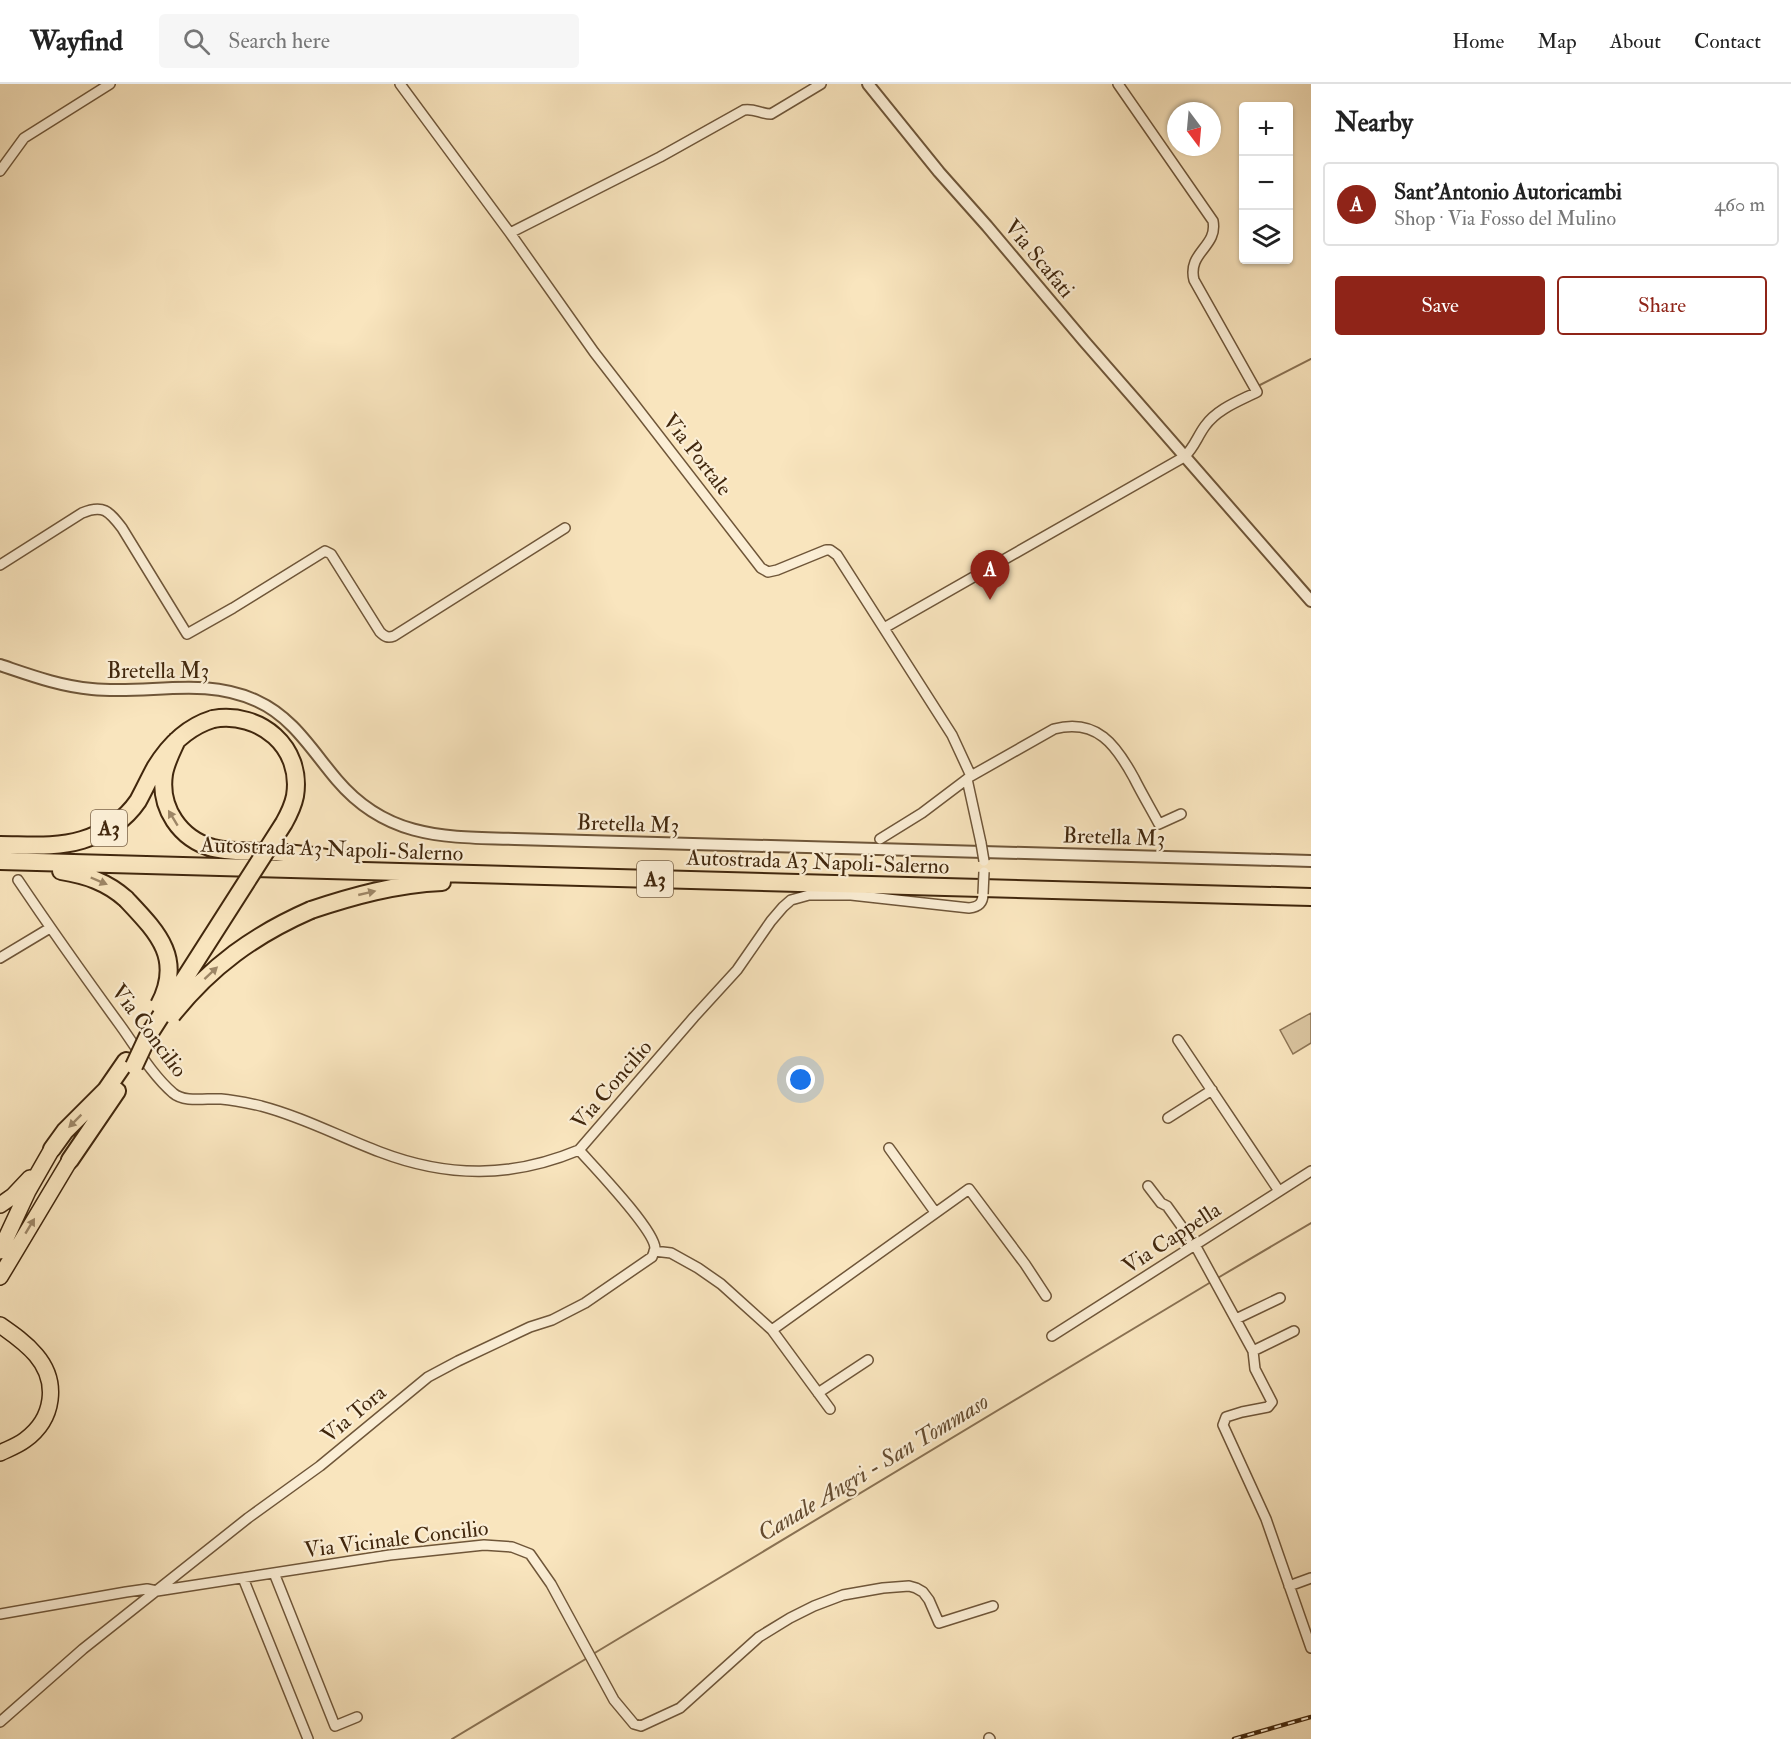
<!DOCTYPE html>
<meta charset="utf-8">
<style>
:root{--surface:#fff;--page:#f6f6f6;--text:#222;--muted:#767676;--line:#e0e0e0;--accent:#8f2418}
body{margin:0;font-family:"IM FELL Double Pica",serif;background:var(--page);color:var(--text)}
.controls{position:absolute;right:18px;top:18px;display:grid;overflow:hidden;border-radius:6px;box-shadow:0 2px 4px #0004}
.controls button{width:54px;height:54px;display:grid;place-items:center;padding:0;border:0;border-bottom:2px solid var(--line);background:var(--surface);color:var(--text);font:30px sans-serif}
.compass{position:absolute;left:1167px;top:18px;width:54px;height:54px;border-radius:50%;background:var(--surface);box-shadow:0 2px 4px #0004;rotate:164deg}
.you{position:absolute;left:801px;top:996px;width:21px;height:21px;margin:-15px;border:4px solid #fff;border-radius:50%;background:#1a73e8;box-shadow:0 0 0 9px #1a73e833}
.badge{display:grid;place-items:center;width:39px;height:39px;border-radius:50%;background:var(--accent);color:#fff;font-size:20px;font-weight:700}
.pin{position:absolute;translate:-50% -50px;filter:drop-shadow(0 2px 3px #0008)}
.pin::after{content:'';position:absolute;top:32px;width:21px;height:18px;background:inherit;clip-path:polygon(0 0,100% 0,50% 100%)}
.list{margin:0;padding:0;list-style:none}
h2{display:flex;justify-content:space-between;align-items:center;height:78px;margin:0;padding:0 24px;font-size:26px}
h2 small{font-size:20px;font-weight:400;color:var(--muted)}
.list li{display:grid;grid-template-columns:39px 1fr auto;gap:18px;align-items:center;box-sizing:border-box;height:84px;margin:0 12px 12px;padding:0 12px;border:2px solid var(--line);border-radius:6px}
.list b{display:block;font-size:22px;white-space:nowrap}
.list p{margin:0;font-size:20px;white-space:nowrap;color:var(--muted)}
.list em{font-size:20px;font-style:normal;color:var(--muted)}
.actions{display:flex;gap:12px;padding:18px 24px}
.actions a{flex:1;padding:14px 0;border:2px solid var(--accent);border-radius:6px;text-align:center;font-size:21px;color:var(--accent)}
.actions .main{background:var(--accent);color:#fff}
.icon{flex:none;width:33px;height:33px;fill:none;stroke:currentColor;stroke-width:2;stroke-linecap:round;stroke-linejoin:round}
.map{position:relative;flex:none;width:1311px;height:1655px;overflow:hidden}
header{display:flex;align-items:center;gap:36px;box-sizing:border-box;height:84px;padding:0 30px;background:var(--surface);border-bottom:2px solid var(--line)}
header strong{font-size:28px}
nav{display:flex;gap:33px;margin-inline-start:auto;font-size:21px}
.search{width:420px;height:54px;background:var(--page);display:flex;align-items:center;gap:15px;box-sizing:border-box;padding:0 21px;border-radius:6px;color:var(--muted);font-size:22px}
main{display:flex}
aside{flex:1;background:var(--surface)}
.map>svg:first-child{display:block}
.green{fill:#dac5a0;stroke:#8e7656;stroke-width:1.5}
.lines{fill:none;stroke-linecap:round;stroke-linejoin:round}
.stream{stroke:#8a7253;stroke-width:2}
.minor-casing{stroke:#6f5639;stroke-width:12}
.tertiary-casing{stroke:#6f5639;stroke-width:14}
.trunk-casing{stroke:#41270d;stroke-width:18}
.motorway-casing{stroke:#41270d;stroke-width:20}
.minor{stroke:#fbeed5;stroke-width:9}
.tertiary{stroke:#fbeed5;stroke-width:10}
.trunk{stroke:#f9e5be;stroke-width:15}
.motorway{stroke:#f9e5be;stroke-width:16}
.rail-casing{stroke:#41270d;stroke-width:4.5}
.rail{stroke:#fbeed5;stroke-width:2;stroke-dasharray:7;stroke-linecap:butt}
.minor-bridge-casing{stroke:#6f5639;stroke-width:12;stroke-linecap:butt}
.motorway-bridge-casing{stroke:#41270d;stroke-width:20;stroke-linecap:butt}
.minor-bridge{stroke:#fbeed5;stroke-width:9}
.motorway-bridge{stroke:#f9e5be;stroke-width:16}
.oneway{fill:#9d8666}
.labels{text-anchor:middle;stroke-width:4.5;stroke-linejoin:round;paint-order:stroke}
.shield{fill:#fbeed5;stroke:#796349;stroke-width:1.5}
.shield-label{font-size:21px;font-weight:bold;fill:#41270d}
.street-label{font-size:22px;fill:#41270d;stroke:#fbeed5}
.water-label{font-size:24px;font-style:italic;fill:#654c30;stroke:#fbeed5}
</style>
<header>
<strong>Wayfind</strong>
<div class="search"><svg class="icon" aria-label="search" viewBox="0 0 24 24"><circle cx="10" cy="10" r="6"/><path d="M15 15l6 6"/></svg>Search here</div>
<nav><a>Home</a><a>Map</a><a>About</a><a>Contact</a></nav>
</header>
<main>
<div class="map">
<svg width="1311" height="1655" viewBox="0 0 1311 1655">
<rect width="100%" height="100%" fill="#f9e5be"/>
<filter id="stains"><feTurbulence type="fractalNoise" baseFrequency=".00333" numOctaves="4"/><feColorMatrix values="0 0 0 0 .2 0 0 0 0 .09 0 0 0 0 .02 0 0 0 .5 -.17"/></filter>
<radialGradient id="worn" r=".72"><stop offset=".6" stop-color="#630" stop-opacity="0"/><stop offset="1" stop-color="#630" stop-opacity=".3"/></radialGradient>
<path class="green" d="M1311,929V959L1293,970L1280,946Z"/>
<g class="lines">
<path class="stream" d="M1256,303L1311,275
M1216,1195L1311,1139
M593,1570L1211,1198
M452,1655L589,1573"/>
<g class="minor-casing">
<path id="minor" d="M400,0L510,149L594,268L761,484L768,488L777,486L826,466H830L837,471L952,651L971,692L967,695
M0,87L24,54L110,0
M510,149L660,73L744,26C754,24 761,30 771,30L821,0
M0,481L82,429C103,420 109,427 122,444L187,550L233,524L325,467L331,470L380,548C385,553 388,554 394,552L565,444
M884,544L1184,373C1194,364 1197,353 1205,342C1217,325 1239,317 1257,308L1194,196C1187,168 1218,163 1213,137L1118,0
M971,692L1054,645C1097,634 1116,661 1134,694C1142,710 1151,725 1159,740L1181,730
M967,695L981,759
M880,755L922,729L967,695
M18,796C51,845 85,893 120,941C136,963 152,991 173,1009C184,1019 207,1014 221,1015C235,1016 248,1019 261,1022C303,1033 340,1053 380,1068C448,1094 512,1094 579,1066L694,933L737,886L771,837L783,823L791,816L809,811H851L969,824C978,823 983,820 983,810
M0,874L50,844
M1178,956L1279,1107
M1168,1034L1212,1006
M889,1064L935,1128
M1148,1102L1161,1119L1167,1122L1195,1161L1253,1267L1255,1285L1272,1318L1268,1323L1242,1328L1226,1333L1223,1341L1266,1435L1311,1564
M654,1167L671,1169L698,1184L721,1200L772,1246L830,1325
M1236,1235L1280,1214
M772,1246L969,1105L1025,1180L1046,1212
M1052,1252L1311,1087
M1253,1267L1294,1247
M818,1309L868,1276
M274,1489L335,1642L357,1633
M243,1494L308,1655
M1289,1502L1311,1494
M0,1530L126,1508L147,1505L157,1507L390,1471L484,1461L512,1463L530,1470L551,1500L614,1616L634,1640L641,1642L680,1624L759,1553L790,1534L814,1522L843,1511L883,1504L909,1502L916,1504L923,1508L929,1516L939,1539L993,1522
M0,1638L83,1565L248,1434L320,1382L428,1293L458,1277L530,1243L552,1236L585,1219L652,1173C653,1170 655,1167 655,1164C654,1145 594,1083 579,1066
M989,1654L990,1655"/>
</g>
<g class="tertiary-casing">
<path id="tertiary" d="M868,0L939,88L987,142L1084,257L1311,517
M0,581C30,591 59,602 92,605C149,611 203,592 257,617C293,633 313,668 337,696C387,755 445,753 515,755L1311,777"/>
</g>
<g class="trunk-casing">
<path id="trunk" d="M0,1121L13,1112L30,1094
M0,1167L28,1107L52,1065
M0,1193L70,1076
M0,1241C13,1250 26,1259 36,1271C59,1298 54,1335 25,1356C17,1362 8,1365 0,1369"/>
</g>
<g class="motorway-casing">
<path id="motorway" d="M177,656C172,667 166,678 164,690C159,724 180,755 213,764C234,769 256,767 277,768C300,770 323,773 346,777
M0,761C27,761 56,764 82,756C105,749 125,736 138,717C144,706 149,695 155,684C169,661 187,643 213,635
M0,777L1311,813
M61,787C86,791 107,798 126,815
M311,826C353,812 396,800 442,798
M52,1065L65,1047L106,1006L126,977
M70,1076L117,1007"/>
</g>
<use href="#minor" class="minor"/>
<use href="#tertiary" class="tertiary"/>
<use href="#trunk" class="trunk"/>
<use href="#motorway" class="motorway"/>
<g class="rail-casing">
<path id="rail" d="M1234,1655L1311,1633"/>
</g>
<use href="#rail" class="rail"/>
<g class="minor-bridge-casing">
<path id="minor-bridge" d="M981,759L984,777
M983,810L984,788"/>
</g>
<g class="motorway-bridge-casing">
<path id="motorway-bridge" d="M126,815C157,848 184,874 159,921
M172,931C211,882 254,851 311,826
M134,982L148,952L284,739C289,730 293,722 295,712C303,663 260,627 213,635"/>
</g>
<use href="#minor-bridge" class="minor-bridge"/>
<use href="#motorway-bridge" class="motorway-bridge"/>
</g>
<defs><path id="oneway-solid" d="M-6-.8H1V-3.2L6.5 0L1 3.2V.8H-6Z" transform="scale(1.5)"/></defs>
<g class="oneway">
<use href="#oneway-solid" transform="translate(173 734) rotate(-121)"/>
<use href="#oneway-solid" transform="translate(99 797) rotate(23)"/>
<use href="#oneway-solid" transform="translate(367 809) rotate(-13)"/>
<use href="#oneway-solid" transform="translate(211 889) rotate(-43)"/>
<use href="#oneway-solid" transform="translate(75 1037) rotate(135)"/>
<use href="#oneway-solid" transform="translate(30 1142) rotate(-59)"/>
</g>
<g class="labels">
<g class="shield">
<rect x="91" y="726" width="36" height="36" rx="4.5"/>
<rect x="637" y="777" width="36" height="36" rx="4.5"/>
</g>
<g class="shield-label">
<text x="109" y="751">A3</text>
<text x="655" y="802">A3</text>
</g>
<g class="street-label">
<text transform="translate(1040 174) rotate(50)" y="8">Via Scafati</text>
<text transform="translate(698 370) rotate(52)" y="8">Via Portale</text>
<text x="158" y="594">Bretella M3</text>
<text transform="translate(628 739) rotate(2)" y="8">Bretella M3</text>
<text transform="translate(1114 752) rotate(2)" y="8">Bretella M3</text>
<text transform="translate(332 764) rotate(2)" y="8">Autostrada A3 Napoli-Salerno</text>
<text transform="translate(818 777) rotate(2)" y="8">Autostrada A3 Napoli-Salerno</text>
<text transform="translate(150 946) rotate(53)" y="8">Via Concilio</text>
<text transform="translate(611 1000) rotate(-49)" y="8">Via Concilio</text>
<text transform="translate(1171 1153) rotate(-33)" y="8">Via Cappella</text>
<text transform="translate(353 1329) rotate(-40)" y="8">Via Tora</text>
<text transform="translate(396 1454) rotate(-7)" y="8">Via Vicinale Concilio</text>
</g>
<g class="water-label">
<text transform="translate(873 1383) rotate(-31)" y="8">Canale Angri - San Tommaso</text>
</g>
</g>
<rect width="100%" height="100%" filter="url(#stains)"/>
<rect width="100%" height="100%" fill="url(#worn)"/>
</svg>
<div class="controls">
<button>+</button>
<button>−</button>
<button><svg class="icon" aria-label="layers" viewBox="0 0 24 24"><path d="M12 4l9 5-9 5-9-5zM3 14l9 5 9-5"/></svg></button>
</div>
<svg class="compass" viewBox="-18 -18 36 36"><path d="M0-13l5 13h-10z" fill="#e53935"/><path d="M0 13l5-13h-10z" fill="#767676"/></svg>
<div class="you"></div>
<div class="pin badge" style="left:990px;top:516px">A</div>
</div>
<aside>
<h2>Nearby<small></small></h2>
<ul class="list">
<li><span class="badge">A</span><div><b>Sant'Antonio Autoricambi</b><p>Shop · Via Fosso del Mulino</p></div><em>460 m</em></li>
</ul>
<div class="actions"><a class="main">Save</a><a>Share</a></div>
</aside>
</main>
